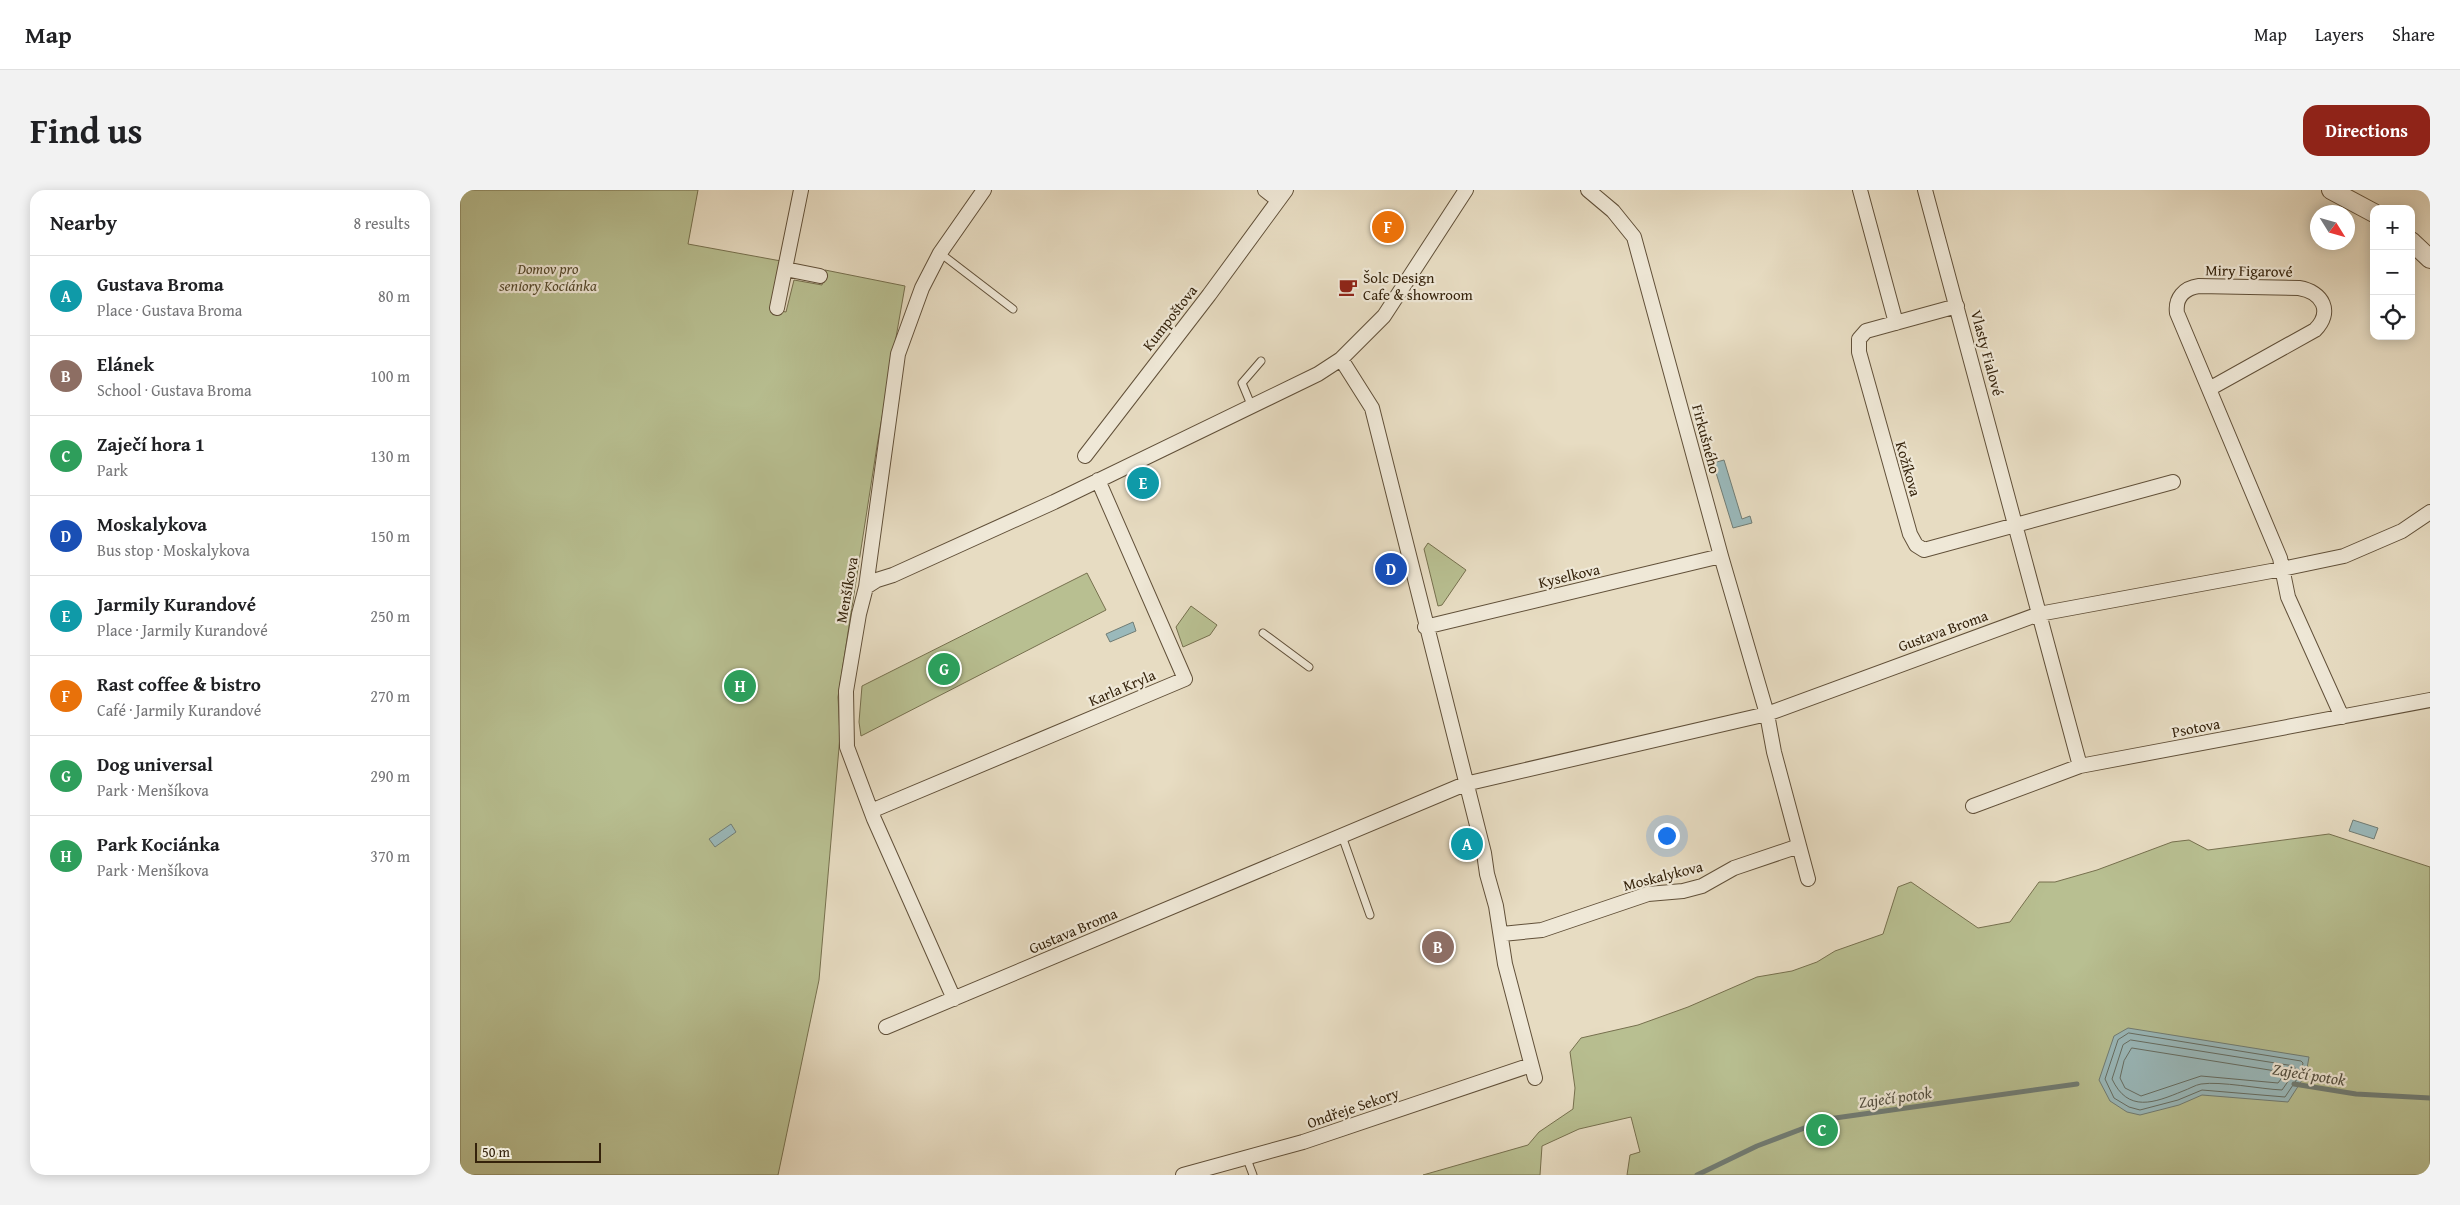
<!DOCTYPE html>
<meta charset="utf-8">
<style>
:root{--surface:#fff;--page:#f2f2f2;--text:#202124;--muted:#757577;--line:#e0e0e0;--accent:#8f2418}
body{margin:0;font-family:"Gentium Book Plus",serif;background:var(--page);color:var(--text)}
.controls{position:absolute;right:15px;top:15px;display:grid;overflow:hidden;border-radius:10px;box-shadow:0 2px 12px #0003}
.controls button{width:45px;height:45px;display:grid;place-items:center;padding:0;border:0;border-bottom:1px solid var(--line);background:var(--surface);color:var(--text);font:25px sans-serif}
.compass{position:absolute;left:1850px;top:15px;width:45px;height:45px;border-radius:50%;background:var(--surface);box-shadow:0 2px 12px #0003;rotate:127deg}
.scale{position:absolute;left:15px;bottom:12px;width:126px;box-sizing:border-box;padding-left:5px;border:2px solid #34220b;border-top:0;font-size:14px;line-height:18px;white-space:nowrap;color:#34220b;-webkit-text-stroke:4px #efe8d7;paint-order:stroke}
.you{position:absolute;left:1206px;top:645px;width:18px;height:18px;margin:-12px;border:4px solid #fff;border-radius:50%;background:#1a73e8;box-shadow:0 0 0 8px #1a73e833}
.badge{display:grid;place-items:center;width:32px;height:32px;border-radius:50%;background:var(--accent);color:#fff;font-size:16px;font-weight:700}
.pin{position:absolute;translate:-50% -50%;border:2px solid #fff;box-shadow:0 1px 5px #0006}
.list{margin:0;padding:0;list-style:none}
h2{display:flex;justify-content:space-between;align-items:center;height:65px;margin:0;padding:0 20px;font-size:21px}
h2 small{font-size:16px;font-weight:400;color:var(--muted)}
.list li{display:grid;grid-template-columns:32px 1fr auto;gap:15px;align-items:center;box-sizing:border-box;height:80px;padding:0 20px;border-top:1px solid var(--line)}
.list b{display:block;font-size:19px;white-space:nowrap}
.list p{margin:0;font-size:16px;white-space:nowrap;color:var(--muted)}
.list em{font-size:16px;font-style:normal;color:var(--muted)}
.icon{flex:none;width:28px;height:28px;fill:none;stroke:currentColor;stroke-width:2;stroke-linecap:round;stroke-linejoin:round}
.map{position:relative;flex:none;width:1970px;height:985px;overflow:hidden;border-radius:15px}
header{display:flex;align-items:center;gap:30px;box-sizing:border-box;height:70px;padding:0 25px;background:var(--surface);border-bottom:1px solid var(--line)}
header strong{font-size:24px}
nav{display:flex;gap:28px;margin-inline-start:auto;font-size:18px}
.intro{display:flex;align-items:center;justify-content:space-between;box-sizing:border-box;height:120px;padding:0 30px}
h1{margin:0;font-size:35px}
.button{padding:12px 22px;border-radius:15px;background:var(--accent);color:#fff;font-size:18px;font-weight:700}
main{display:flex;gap:30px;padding:0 30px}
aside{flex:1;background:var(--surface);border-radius:15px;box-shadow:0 2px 12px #0003}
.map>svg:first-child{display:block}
.green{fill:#b8bf91;stroke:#76704e}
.water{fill:#9ab9bb;stroke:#717d75}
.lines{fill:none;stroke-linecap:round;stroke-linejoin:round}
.shore{stroke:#676e63;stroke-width:1}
.stream{stroke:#717d75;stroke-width:5}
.service-casing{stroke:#615039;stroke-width:9}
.minor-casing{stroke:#615039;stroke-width:16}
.tertiary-casing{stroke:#615039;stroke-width:20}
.service{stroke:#efe8d7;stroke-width:7}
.minor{stroke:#efe8d7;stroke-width:14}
.tertiary{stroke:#efe8d7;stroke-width:18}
.labels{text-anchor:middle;stroke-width:4.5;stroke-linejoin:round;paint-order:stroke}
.park-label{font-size:15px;font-style:italic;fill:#55492c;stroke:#efe8d7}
.street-label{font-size:15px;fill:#34220b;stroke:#efe8d7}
.poi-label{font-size:15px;fill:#34220b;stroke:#efe8d7;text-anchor:start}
.water-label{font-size:16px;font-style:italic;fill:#534f40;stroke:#efe8d7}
</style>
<header>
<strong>Map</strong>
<nav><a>Map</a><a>Layers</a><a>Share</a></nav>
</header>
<div class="intro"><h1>Find us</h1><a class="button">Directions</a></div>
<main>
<aside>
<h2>Nearby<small>8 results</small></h2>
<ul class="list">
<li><span class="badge" style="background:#0f9aa8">A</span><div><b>Gustava Broma</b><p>Place · Gustava Broma</p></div><em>80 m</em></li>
<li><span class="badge" style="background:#8d6e63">B</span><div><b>Elánek</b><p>School · Gustava Broma</p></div><em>100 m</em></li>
<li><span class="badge" style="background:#2e9e5b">C</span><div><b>Zaječí hora 1</b><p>Park</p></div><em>130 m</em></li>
<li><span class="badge" style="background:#1a4fb4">D</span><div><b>Moskalykova</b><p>Bus stop · Moskalykova</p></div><em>150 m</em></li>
<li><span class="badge" style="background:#0f9aa8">E</span><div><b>Jarmily Kurandové</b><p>Place · Jarmily Kurandové</p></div><em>250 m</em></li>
<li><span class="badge" style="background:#e8710a">F</span><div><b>Rast coffee &amp; bistro</b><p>Café · Jarmily Kurandové</p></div><em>270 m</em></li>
<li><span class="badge" style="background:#2e9e5b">G</span><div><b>Dog universal</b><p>Park · Menšíkova</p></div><em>290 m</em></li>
<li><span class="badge" style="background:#2e9e5b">H</span><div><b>Park Kociánka</b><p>Park · Menšíkova</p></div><em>370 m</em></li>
</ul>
</aside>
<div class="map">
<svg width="1970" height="985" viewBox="0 0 1970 985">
<rect width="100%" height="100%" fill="#e7dcc2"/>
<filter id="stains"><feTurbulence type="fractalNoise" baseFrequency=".004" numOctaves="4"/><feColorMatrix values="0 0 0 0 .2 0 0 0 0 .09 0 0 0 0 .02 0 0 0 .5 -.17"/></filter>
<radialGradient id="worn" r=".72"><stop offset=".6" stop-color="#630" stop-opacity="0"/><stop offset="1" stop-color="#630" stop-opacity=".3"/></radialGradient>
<path class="green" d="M0,0H238L228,54L321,71L311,119L326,122L334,90L362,95L365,80L445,96L417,256L378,507L380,546L359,790L318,985H0Z
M968,353L1006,380L982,415L978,416L964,359Z
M627,383L646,420L401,546L399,532L402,496Z
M731,416L757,435L750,445L723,457L716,437Z
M1869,644L1970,677V985H1167L1170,965L1180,962L1171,927L1119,939L1082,956L1080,985H963L1068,955L1079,942L1113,919L1115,898L1110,862L1121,848L1178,835L1228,817L1297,787L1332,781L1357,772L1375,761L1423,744L1438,697L1451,692L1518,738L1550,732L1579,692H1595L1637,680L1712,652L1729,650L1748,660Z"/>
<path class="water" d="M1264,270L1282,329L1290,326L1292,333L1273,338L1253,273Z
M673,432L676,441L650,452L646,444Z
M1893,630L1918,638L1914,649L1889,641Z
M271,634L276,642L255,657L249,649Z
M1668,838L1849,867L1846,884L1828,912L1742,905L1719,915L1680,925L1667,922L1650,911L1639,890L1654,846Z"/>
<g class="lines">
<path class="shore" d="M1669,843L1841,871L1843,873L1841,883L1825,907L1742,900L1718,910L1680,920L1669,917L1654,908L1645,889L1658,850Z
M1671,850L1834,876L1836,880L1822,900C1800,899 1761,891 1741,894C1735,895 1729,899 1723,901C1694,913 1668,923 1652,889L1663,855Z
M1672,858L1822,882L1824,885L1818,893L1741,886L1681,906L1665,898L1660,888L1664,871Z"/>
<path class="stream" d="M1834,894L1896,904L1970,908
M1237,985L1297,956L1368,929L1617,894"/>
<g class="service-casing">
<path id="service" d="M0,1L1,0
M480,63L553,119
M792,217L782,193L801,171
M803,443L849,477
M882,646L910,725
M787,969L793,985"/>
</g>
<g class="minor-casing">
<path id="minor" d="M805,0L818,10
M1128,0L1153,21L1174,47L1261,366L1307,524L1314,562L1348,689
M1400,0L1436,133
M1465,0L1620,576
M325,79L360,86
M1497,116L1406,141L1399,149V162L1450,344L1456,355L1464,360L1713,292
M317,118L341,0
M881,169L912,218L1024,663L1027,684L1036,716L1045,774L1075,888
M1749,199L1855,140C1873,122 1863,102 1839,98L1739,96C1724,98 1715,108 1717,123L1820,368L1828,407L1882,527
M625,266L749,105L826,0
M406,397L417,390L433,385L594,312L858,184L881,169L924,126L1006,0
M965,437L1261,366
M1513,616L1620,576L1970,510
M411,621L725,489L638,290
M1042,744L1082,740L1188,704L1223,701L1242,696L1274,678L1339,656
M494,809L414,629L387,557L386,501L399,424L406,397L438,164L462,98L480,63L524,0
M426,837L1005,594L1307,524L1579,424L1822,379L1884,366L1942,341L1970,322
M723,985L843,952L1071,875"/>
</g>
<g class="tertiary-casing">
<path id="tertiary" d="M1871,0L1914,23
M1951,51L1970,69"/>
</g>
<use href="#service" class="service"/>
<use href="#minor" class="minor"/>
<use href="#tertiary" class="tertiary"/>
</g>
<defs>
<g id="cafe-bare" transform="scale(1.5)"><path d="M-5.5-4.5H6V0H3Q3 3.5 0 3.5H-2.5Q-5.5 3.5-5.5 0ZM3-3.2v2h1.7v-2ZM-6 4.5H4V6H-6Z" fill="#8f2418" stroke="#efe8d7" stroke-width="2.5" paint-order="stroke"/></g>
</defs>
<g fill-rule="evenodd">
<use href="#cafe-bare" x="888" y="97"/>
</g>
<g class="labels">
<g class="park-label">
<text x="88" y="84">Domov pro<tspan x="88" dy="17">seniory Kociánka</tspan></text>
</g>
<g class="street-label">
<text transform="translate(1789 81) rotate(1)" y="5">Miry Figarové</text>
<text transform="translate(710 128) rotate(-52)" y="5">Kumpoštova</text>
<text transform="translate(1527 163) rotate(75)" y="5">Vlasty Fialové</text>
<text transform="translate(1246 249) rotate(75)" y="5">Firkušného</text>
<text transform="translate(1448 279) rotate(74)" y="5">Kožíkova</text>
<text transform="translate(1109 386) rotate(-13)" y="5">Kyselkova</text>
<text transform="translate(387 400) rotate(-80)" y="5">Menšíkova</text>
<text transform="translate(1483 441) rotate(-20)" y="5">Gustava Broma</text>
<text transform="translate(662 498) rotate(-23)" y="5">Karla Kryla</text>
<text transform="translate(1736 538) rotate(-11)" y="5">Psotova</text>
<text transform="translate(1203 686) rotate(-14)" y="5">Moskalykova</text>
<text transform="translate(613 741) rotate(-23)" y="5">Gustava Broma</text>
<text transform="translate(893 918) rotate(-19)" y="5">Ondřeje Sekory</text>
</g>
<g class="poi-label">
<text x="903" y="93">Šolc Design<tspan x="903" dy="17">Cafe &amp; showroom</tspan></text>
</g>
<g class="water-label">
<text transform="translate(1849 884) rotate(9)" y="6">Zaječí potok</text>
<text transform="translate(1435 907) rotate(-8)" y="6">Zaječí potok</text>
</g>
</g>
<rect width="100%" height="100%" filter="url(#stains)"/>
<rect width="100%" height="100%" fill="url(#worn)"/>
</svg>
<div class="controls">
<button>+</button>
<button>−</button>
<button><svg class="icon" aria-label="locate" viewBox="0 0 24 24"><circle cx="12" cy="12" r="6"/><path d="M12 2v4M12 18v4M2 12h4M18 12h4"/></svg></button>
</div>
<svg class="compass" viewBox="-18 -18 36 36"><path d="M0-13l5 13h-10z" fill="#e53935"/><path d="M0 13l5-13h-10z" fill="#757577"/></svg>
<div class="scale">50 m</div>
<div class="you"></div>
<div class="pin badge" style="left:1007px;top:654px;background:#0f9aa8">A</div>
<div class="pin badge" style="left:978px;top:757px;background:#8d6e63">B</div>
<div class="pin badge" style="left:1362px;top:940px;background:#2e9e5b">C</div>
<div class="pin badge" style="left:931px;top:379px;background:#1a4fb4">D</div>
<div class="pin badge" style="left:683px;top:293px;background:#0f9aa8">E</div>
<div class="pin badge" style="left:928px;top:37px;background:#e8710a">F</div>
<div class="pin badge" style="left:484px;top:479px;background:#2e9e5b">G</div>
<div class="pin badge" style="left:280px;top:496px;background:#2e9e5b">H</div>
</div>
</main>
